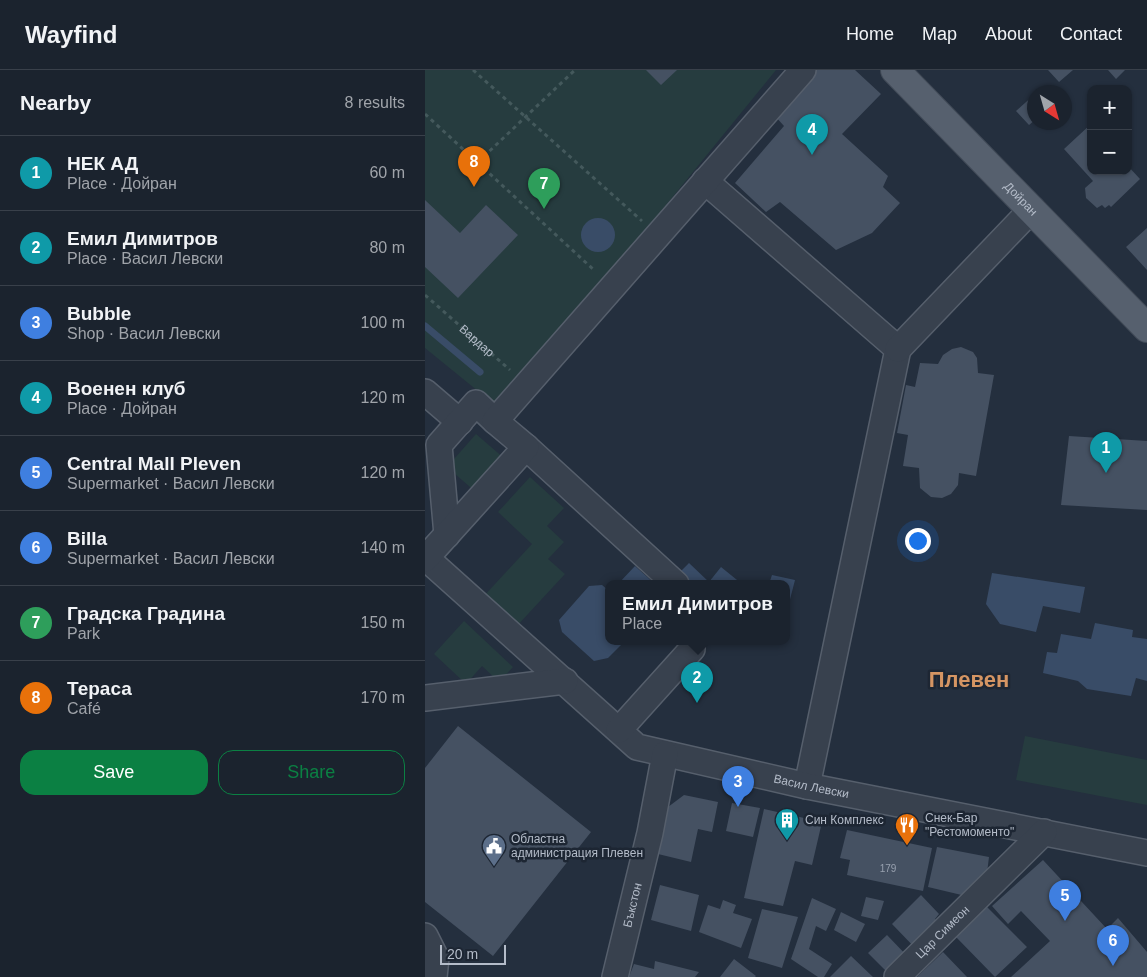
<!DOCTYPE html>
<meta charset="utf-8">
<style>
:root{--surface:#1b232e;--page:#282f3a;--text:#f1f3f6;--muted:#a0a4aa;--line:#39404a;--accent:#0b8043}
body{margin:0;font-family:Helvetica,sans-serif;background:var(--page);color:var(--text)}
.controls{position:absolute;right:15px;top:15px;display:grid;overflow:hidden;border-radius:10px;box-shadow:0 1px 4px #0004}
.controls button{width:45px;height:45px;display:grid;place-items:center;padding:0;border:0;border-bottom:1px solid var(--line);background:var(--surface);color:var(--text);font:25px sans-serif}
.compass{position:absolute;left:602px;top:15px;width:45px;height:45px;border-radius:50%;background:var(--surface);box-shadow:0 1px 4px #0004;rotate:143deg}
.scale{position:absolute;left:15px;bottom:12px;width:66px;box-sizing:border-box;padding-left:5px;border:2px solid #b4bcc9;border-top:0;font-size:14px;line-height:18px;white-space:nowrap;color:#b4bcc9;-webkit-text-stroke:4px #1d2633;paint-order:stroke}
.you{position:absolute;left:492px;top:470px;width:18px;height:18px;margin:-12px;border:4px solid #fff;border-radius:50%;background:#1a73e8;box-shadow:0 0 0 8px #1a73e833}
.badge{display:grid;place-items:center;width:32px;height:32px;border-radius:50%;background:var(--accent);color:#fff;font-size:16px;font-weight:700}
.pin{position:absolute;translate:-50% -41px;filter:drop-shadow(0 1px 2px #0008)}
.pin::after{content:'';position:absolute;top:26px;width:18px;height:15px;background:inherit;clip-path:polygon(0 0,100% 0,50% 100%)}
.popup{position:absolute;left:180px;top:510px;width:185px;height:65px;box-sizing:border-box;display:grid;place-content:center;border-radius:10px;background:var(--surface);filter:drop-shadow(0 1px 4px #0005);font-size:16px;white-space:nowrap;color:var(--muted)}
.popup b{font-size:19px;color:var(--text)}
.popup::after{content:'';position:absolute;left:50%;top:100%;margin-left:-10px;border:10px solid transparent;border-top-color:var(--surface)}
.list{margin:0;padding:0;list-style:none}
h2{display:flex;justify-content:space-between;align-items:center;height:65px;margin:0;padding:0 20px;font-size:21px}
h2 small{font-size:16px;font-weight:400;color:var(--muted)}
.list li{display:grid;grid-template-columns:32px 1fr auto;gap:15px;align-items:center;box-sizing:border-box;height:75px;padding:0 20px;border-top:1px solid var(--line)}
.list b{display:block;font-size:19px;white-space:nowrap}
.list p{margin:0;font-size:16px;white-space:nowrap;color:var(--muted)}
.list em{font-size:16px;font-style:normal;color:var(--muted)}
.actions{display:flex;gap:10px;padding:15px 20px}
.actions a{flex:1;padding:11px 0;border:1px solid var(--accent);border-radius:15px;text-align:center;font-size:18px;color:var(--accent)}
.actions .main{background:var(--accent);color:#fff}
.map{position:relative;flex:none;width:722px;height:907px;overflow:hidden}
header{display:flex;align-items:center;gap:30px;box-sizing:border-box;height:70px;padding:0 25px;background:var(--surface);border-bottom:1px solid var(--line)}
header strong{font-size:24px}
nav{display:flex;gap:28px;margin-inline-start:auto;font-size:18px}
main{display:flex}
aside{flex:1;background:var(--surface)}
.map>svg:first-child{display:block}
.green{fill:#263c3f}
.water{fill:#394c67}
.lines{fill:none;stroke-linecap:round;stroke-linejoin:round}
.stream{stroke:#394c67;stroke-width:7}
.building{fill:#455162}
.minor-casing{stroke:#565f6c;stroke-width:28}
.major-casing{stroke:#414a57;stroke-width:30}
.path{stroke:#44595c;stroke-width:3;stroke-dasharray:4 4;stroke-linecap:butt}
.minor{stroke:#38414e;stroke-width:25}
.major{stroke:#56606e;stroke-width:28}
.labels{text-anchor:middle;stroke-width:5;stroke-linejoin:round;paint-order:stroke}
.number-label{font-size:10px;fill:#98a1af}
.street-label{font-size:12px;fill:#b4bcc9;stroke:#1d2633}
.poi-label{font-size:12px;fill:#b4bcc9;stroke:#1d2633;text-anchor:start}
.town-label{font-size:22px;font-weight:bold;fill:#d59563;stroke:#1d2633}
</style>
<header>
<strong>Wayfind</strong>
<nav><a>Home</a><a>Map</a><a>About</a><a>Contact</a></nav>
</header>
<main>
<aside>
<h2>Nearby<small>8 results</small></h2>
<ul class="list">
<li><span class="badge" style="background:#0f9aa8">1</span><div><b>НЕК АД</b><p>Place · Дойран</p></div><em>60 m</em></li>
<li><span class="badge" style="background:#0f9aa8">2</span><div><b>Емил Димитров</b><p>Place · Васил Левски</p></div><em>80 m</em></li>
<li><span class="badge" style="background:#3f7fe0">3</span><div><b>Bubble</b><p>Shop · Васил Левски</p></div><em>100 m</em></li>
<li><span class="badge" style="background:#0f9aa8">4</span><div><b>Военен клуб</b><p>Place · Дойран</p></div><em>120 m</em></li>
<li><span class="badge" style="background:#3f7fe0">5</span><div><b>Central Mall Pleven</b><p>Supermarket · Васил Левски</p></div><em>120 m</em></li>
<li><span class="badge" style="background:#3f7fe0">6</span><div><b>Billa</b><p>Supermarket · Васил Левски</p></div><em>140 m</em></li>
<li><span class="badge" style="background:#2e9e5b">7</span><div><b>Градска Градина</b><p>Park</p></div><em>150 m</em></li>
<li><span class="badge" style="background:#e8710a">8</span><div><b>Тераса</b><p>Café</p></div><em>170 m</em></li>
</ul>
<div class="actions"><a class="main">Save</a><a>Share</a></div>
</aside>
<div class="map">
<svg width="722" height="907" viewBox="0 0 722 907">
<rect width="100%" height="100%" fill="#242f3e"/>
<path class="green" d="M0,0H351L75,339L0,278Z
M51,364L80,389L52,423L22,397Z
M105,407L139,438L122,456L139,472L123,489L140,504L91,557L58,527L107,474L73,442Z
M39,551L88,597L74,612L57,596L41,614L9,584Z
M600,666L722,690V735L591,710Z"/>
<path class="water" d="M156 165a17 17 0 1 1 34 0a17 17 0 1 1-34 0Z
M264,493L284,512L296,497L317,514H258L250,507Z
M210,496L230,514H193Z
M567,503L660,517L655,543L618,536L611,562L575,554L561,534Z
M347,505L370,510L362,541L361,514H344Z
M177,515L183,520V572H199L183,588L169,591L137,562L134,550L164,516Z
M670,553L708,560L707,567L722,569V611L711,608L706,626L662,619L653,611L618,603L622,582L632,583L636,564L666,569Z"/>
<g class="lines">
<path class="stream" d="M0,256L55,302"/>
</g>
<path class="building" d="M221,0H252L236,15Z
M391,0H430L456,24L417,64L463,106L458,117L475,133L447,163L411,180L355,132L341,142L310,113L359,56L350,46L366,30Z
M623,0H648L634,12Z
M683,0H700L691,9Z
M632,17L637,22H621L625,18L627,21Z
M610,24V50L604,55L591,41Z
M666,54V101H703V96L715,109L686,137L684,135L680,138L677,135L672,138L661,128L660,118L668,111L639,79Z
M0,130L35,163L61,135L93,165L33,228L0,197Z
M722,158V200L701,177Z
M536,277L548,282L552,288L553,303L569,305L551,406L534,403L533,415L526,424L517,428L506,427L495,418L494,398L478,396L483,365L472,363L481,315L490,317L495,293L513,294L518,285L527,279Z
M644,366L722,371V440L636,435Z
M33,656L166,762L68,886L0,832V698Z
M259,725L293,732L287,762L273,759L266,792L233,784L243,737Z
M307,733L335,738L328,767L301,761Z
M339,739L397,752L387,795L370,791L358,836L319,828Z
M422,760L507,778L498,821L422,805L425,790L415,788Z
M512,777L564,787L561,811L545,827L503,817Z
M618,790L682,859L693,848L722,882V907H586L625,871L596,841L583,854L567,836Z
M235,815L274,825L266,861L226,850Z
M496,825L514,844L510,849L518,858L494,882L467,854Z
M441,827L459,831L453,850L436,846Z
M387,828L411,839L401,861L391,856L384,879L407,894L399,907H393L366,889Z
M298,830L311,835L308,843L327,849L316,878L274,862L283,835L295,839Z
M562,837L602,877L570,907L531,867Z
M337,839L373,847L357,898L323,888Z
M416,842L440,854L431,872L409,860Z
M462,865L484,888L466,906L443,883Z
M518,882L542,907H492Z
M426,886L448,907H405Z
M309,889L331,906L330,907H295Z
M230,891L274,902L270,907H204L209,894L229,899Z"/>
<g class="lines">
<g class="minor-casing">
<g id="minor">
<path d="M280,111L473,279L382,716"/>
<path d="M473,279L607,139"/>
<path d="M0,322L35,352"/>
<path d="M101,377L251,514"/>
<path d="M22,465L14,375L51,333L70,351"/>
<path id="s2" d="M1,488L212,677L382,716L722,783"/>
<path d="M0,489L101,377L70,351L378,0"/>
<path d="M0,628L140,611"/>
<path d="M194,660L267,579V572"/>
<path d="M0,866L11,888L9,907"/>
<path id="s3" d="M190,907L225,763L240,684"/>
<path id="s4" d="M472,907L619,762"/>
</g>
</g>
<g class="major-casing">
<g id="major">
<path id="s5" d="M470,0L722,258"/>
</g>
</g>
<g class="path">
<path d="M48,0L217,151"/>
<path d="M0,44L170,201"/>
<path d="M53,92L150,0"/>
<path id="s1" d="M0,225L85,300"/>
</g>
<use href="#minor" class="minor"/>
<use href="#major" class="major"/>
</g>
<defs>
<g id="building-pin" transform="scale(1.25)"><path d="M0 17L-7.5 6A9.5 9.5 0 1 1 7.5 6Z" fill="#0f9aa8" stroke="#1d2633"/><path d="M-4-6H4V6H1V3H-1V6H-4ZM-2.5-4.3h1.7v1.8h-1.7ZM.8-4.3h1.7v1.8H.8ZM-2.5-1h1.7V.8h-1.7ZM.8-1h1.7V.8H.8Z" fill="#fff"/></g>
<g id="restaurant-pin" transform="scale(1.25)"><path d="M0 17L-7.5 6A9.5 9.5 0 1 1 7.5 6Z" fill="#e8710a" stroke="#1d2633"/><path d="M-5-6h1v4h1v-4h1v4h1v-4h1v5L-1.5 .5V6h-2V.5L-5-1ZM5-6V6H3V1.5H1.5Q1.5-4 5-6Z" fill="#fff"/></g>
<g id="civic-pin" transform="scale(1.25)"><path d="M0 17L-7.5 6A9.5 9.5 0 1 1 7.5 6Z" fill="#5c6f8a" stroke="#1d2633"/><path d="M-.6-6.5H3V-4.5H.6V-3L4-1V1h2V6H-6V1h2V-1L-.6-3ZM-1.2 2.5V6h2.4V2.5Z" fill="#fff"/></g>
</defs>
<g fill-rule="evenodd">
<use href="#building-pin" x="362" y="750"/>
<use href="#restaurant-pin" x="482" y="755"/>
<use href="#civic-pin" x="69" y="776"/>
</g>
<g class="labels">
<g class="number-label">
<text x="463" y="802">179</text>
</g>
<g class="street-label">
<text dy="4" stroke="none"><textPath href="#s5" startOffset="180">Дойран</textPath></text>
<text dy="4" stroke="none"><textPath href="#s1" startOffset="69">Вардар</textPath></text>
<text dy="4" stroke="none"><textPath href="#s2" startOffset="462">Васил Левски</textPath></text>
<text dy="4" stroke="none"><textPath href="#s3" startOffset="74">Бъкстон</textPath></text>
<text dy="4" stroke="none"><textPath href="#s4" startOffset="64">Цар Симеон</textPath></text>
</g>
<g class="poi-label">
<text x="500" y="752">Снек-Бар<tspan x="500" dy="14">"Рестомоменто"</tspan></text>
<text x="380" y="754">Син Комплекс</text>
<text x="86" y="773">Областна<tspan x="86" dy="14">администрация Плевен</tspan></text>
</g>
<g class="town-label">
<text x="544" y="617">Плевен</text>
</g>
</g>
</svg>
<div class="controls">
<button>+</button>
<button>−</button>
</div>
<svg class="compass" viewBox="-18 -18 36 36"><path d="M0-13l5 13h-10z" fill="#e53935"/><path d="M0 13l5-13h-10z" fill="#a0a4aa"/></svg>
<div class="scale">20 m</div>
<div class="you"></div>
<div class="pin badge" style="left:681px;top:403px;background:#0f9aa8">1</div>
<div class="pin badge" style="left:272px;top:633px;background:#0f9aa8">2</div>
<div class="popup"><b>Емил Димитров</b>Place</div>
<div class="pin badge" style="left:313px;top:737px;background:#3f7fe0">3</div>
<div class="pin badge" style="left:387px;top:85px;background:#0f9aa8">4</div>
<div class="pin badge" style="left:640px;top:851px;background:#3f7fe0">5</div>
<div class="pin badge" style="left:688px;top:896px;background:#3f7fe0">6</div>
<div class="pin badge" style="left:119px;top:139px;background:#2e9e5b">7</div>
<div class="pin badge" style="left:49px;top:117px;background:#e8710a">8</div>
</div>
</main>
